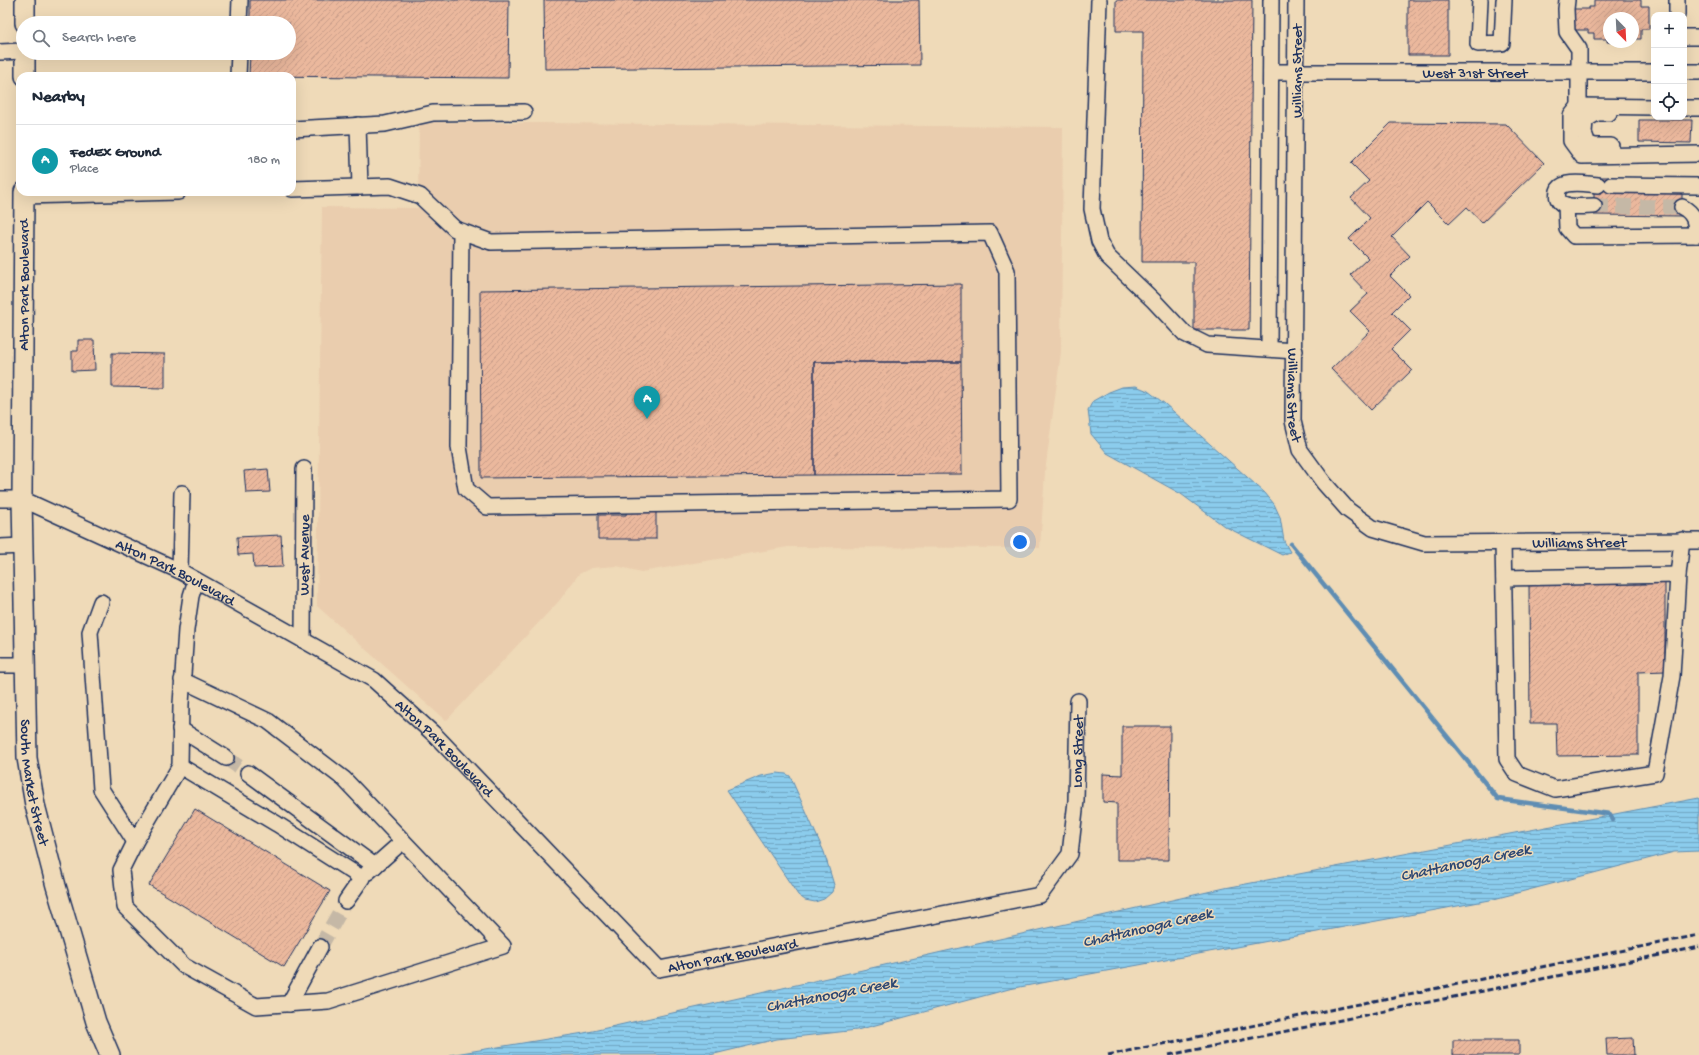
<!DOCTYPE html>
<meta charset="utf-8">
<style>
:root{--surface:#fff;--page:#f2f2f3;--text:#1f2937;--muted:#747a83;--line:#e0e1e3;--accent:#1b2f5e}
body{margin:0;font-family:"Gochi Hand",sans-serif;background:var(--page);color:var(--text)}
.controls{position:absolute;right:12px;top:12px;display:grid;overflow:hidden;border-radius:8px;box-shadow:0 4px 16px #0002}
.controls button{width:36px;height:36px;display:grid;place-items:center;padding:0;border:0;border-bottom:1px solid var(--line);background:var(--surface);color:var(--text);font:20px sans-serif}
.compass{position:absolute;left:1603px;top:12px;width:36px;height:36px;border-radius:50%;background:var(--surface);box-shadow:0 4px 16px #0002;rotate:156deg}
.you{position:absolute;left:1020px;top:542px;width:14px;height:14px;margin:-10px;border:3px solid #fff;border-radius:50%;background:#1a73e8;box-shadow:0 0 0 6px #1a73e833}
.badge{display:grid;place-items:center;width:26px;height:26px;border-radius:50%;background:var(--accent);color:#fff;font-size:13px;font-weight:700}
.pin{position:absolute;translate:-50% -33px;filter:drop-shadow(0 1px 2px #0008)}
.pin::after{content:'';position:absolute;top:21px;width:14px;height:12px;background:inherit;clip-path:polygon(0 0,100% 0,50% 100%)}
.list{margin:0;padding:0;list-style:none}
h2{display:flex;justify-content:space-between;align-items:center;height:52px;margin:0;padding:0 16px;font-size:17px}
h2 small{font-size:13px;font-weight:400;color:var(--muted)}
.list li{display:grid;grid-template-columns:26px 1fr auto;gap:12px;align-items:center;box-sizing:border-box;height:72px;padding:0 16px;border-top:1px solid var(--line)}
.list b{display:block;font-size:15px;white-space:nowrap}
.list p{margin:0;font-size:13px;white-space:nowrap;color:var(--muted)}
.list em{font-size:13px;font-style:normal;color:var(--muted)}
.icon{flex:none;width:22px;height:22px;fill:none;stroke:currentColor;stroke-width:2;stroke-linecap:round;stroke-linejoin:round}
.map{position:relative;flex:none;width:1699px;height:1055px;overflow:hidden}
.search{position:absolute;background:var(--surface);box-shadow:0 4px 16px #0002;left:16px;top:16px;width:280px;height:44px;display:flex;align-items:center;gap:10px;box-sizing:border-box;padding:0 14px;border-radius:22px;color:var(--muted);font-size:15px}
.panel{position:absolute;background:var(--surface);box-shadow:0 4px 16px #0002;left:16px;top:72px;width:280px;height:124px;border-radius:12px}
.map>svg:first-child{display:block}
.built{fill:#eacdae}
.water{fill:url(#water-rules);stroke:#5e8db3}
.lines{fill:none;stroke-linecap:round;stroke-linejoin:round}
.stream{stroke:#5e8db3;stroke-width:4.5}
.building{fill:url(#building-hatch);stroke:#1b2f5e}
.minor-tunnel{stroke:#c5b8a6;stroke-width:15;stroke-dasharray:15 8;stroke-linecap:butt}
.minor-casing{stroke:#1b2f5e;stroke-width:18}
.major-casing{stroke:#1b2f5e;stroke-width:22}
.minor{stroke:#efdab8;stroke-width:15}
.major{stroke:#efdab8;stroke-width:19}
.rail{stroke:#1b2f5e;stroke-width:3;stroke-dasharray:6 3;stroke-linecap:butt}
.labels{text-anchor:middle;stroke-width:3;stroke-linejoin:round;paint-order:stroke}
.street-label{font-size:15px;fill:#1b2f5e;stroke:#efdab8}
.water-label{font-size:16px;font-style:italic;fill:#2c4773;stroke:#efdab8}
</style>
<div class="map">
<svg width="1699" height="1055" viewBox="0 0 1699 1055">
<defs>
<pattern id="water-rules" width="6" height="5" patternUnits="userSpaceOnUse"><rect width="6" height="5" fill="#8bccec"/><path d="M0 2.5h6" fill="none" stroke="#71a6c2"/></pattern>
<pattern id="building-hatch" width="6" height="6" patternUnits="userSpaceOnUse"><rect width="6" height="6" fill="#ebb89d"/><path d="M-1 1l2-2M0 6l6-6M5 7l2-2" fill="none" stroke="#c99e8a"/></pattern>
</defs>
<rect width="100%" height="100%" fill="#efdab8"/>
<filter id="ink" filterUnits="userSpaceOnUse"><feTurbulence type="fractalNoise" baseFrequency=".025" numOctaves="2"/><feDisplacementMap in="SourceGraphic" scale="8" xChannelSelector="R" yChannelSelector="G"/><feConvolveMatrix kernelMatrix="1 2 1 2 8 2 1 2 1" color-interpolation-filters="sRGB"/></filter>
<g filter="url(#ink)">
<path class="built" d="M419,122L1063,127L1061,352L1045,472L1040,548L788,547L641,572L617,566L591,568L579,574L559,601L446,721L317,606L322,207L418,208Z"/>
<path class="water" d="M1136,386L1148,391L1165,404L1265,493L1274,504L1280,517L1284,541L1290,552L1282,555L1224,526L1181,494L1107,453L1091,434L1088,410L1093,401L1109,392L1122,387Z
M777,773L786,774L790,776L824,852L834,885L832,892L824,899L815,902L805,900L798,895L727,790L761,776Z
M1699,798V851L1674,852L1490,900L1009,989L857,1030L777,1039L710,1055H449L584,1033L1225,888Z"/>
<g class="lines">
<path class="stream" d="M1291,544L1498,799L1610,814L1613,820"/>
</g>
<path class="building" d="M250,0H509L508,78L249,76L250,53H289V23H250Z
M544,0H919L920,65L545,69Z
M1116,0H1252L1249,330H1194V262H1142L1143,31H1116Z
M1408,0H1448V55H1408Z
M1594,0H1641V6H1649V29H1641V39H1633V18H1609V42H1627H1607V39H1594V33H1588V30H1570V9H1589V7H1594Z
M1639,120H1692L1691,143L1639,142Z
M1391,123L1506,124L1544,163L1482,223L1467,207L1449,224L1427,202L1392,237L1410,256L1390,276L1409,295L1392,312L1410,330L1391,349L1412,370L1371,410L1331,369L1370,331L1350,311L1368,294L1350,275L1368,258L1349,239L1370,218L1351,198L1369,181L1351,163Z
M1598,177H1611V189L1682,190V216L1594,215V190H1598Z
M961,284V362H814V475L481,478L480,290Z
M78,340H94L95,370L72,371V351H78Z
M112,353L165,354V388L112,387Z
M814,362H961L962,474L814,475Z
M268,469L270,492L246,493L244,471Z
M627,510H656V539H598V515H626Z
M281,535L283,567L254,568L253,554L238,555L237,537Z
M1665,582V671L1638,672V755L1557,756L1556,723H1530L1529,583Z
M1122,726H1170L1169,860H1117V803L1103,802V774L1122,775Z
M195,809L330,891L284,967L149,885Z
M1633,1038L1634,1055H1607L1606,1039Z
M1453,1040H1519V1055H1453Z"/>
<g class="lines">
<path class="minor-tunnel" d="M1594,206L1682,207
M226,758L248,773
M320,947L346,901"/>
<g class="minor-casing">
<g id="minor">
<path d="M1099,0L1092,209L1099,241L1107,256L1154,301L1185,334L1207,345L1295,351"/>
<path id="s1" d="M1296,0L1293,421L1300,450L1324,483L1348,510L1373,528L1424,543L1699,541"/>
<path d="M1480,0L1478,44L1502,43L1504,0"/>
<path d="M1567,0L1566,9L1567,32L1579,49V106"/>
<path d="M1677,0V15"/>
<path d="M239,23L240,0"/>
<path d="M1684,37H1699"/>
<path d="M0,52L23,51"/>
<path id="s2" d="M1271,72H1654"/>
<path d="M1684,72H1699"/>
<path d="M238,76L239,53"/>
<path d="M1654,107L1579,106L1571,116V141L1582,156L1699,154"/>
<path d="M1684,108H1699"/>
<path d="M1609,113H1597L1585,120L1584,133L1588,144L1595,146H1611"/>
<path d="M358,125L360,187"/>
<path d="M292,129L385,124L433,113L524,112"/>
<path d="M1611,185L1699,186"/>
<path d="M292,189L390,186L420,196L455,229L491,242L990,233L1007,271L1009,499L487,507L466,489L459,447L461,231"/>
<path d="M24,196L178,192"/>
<path d="M1566,205L1567,228L1574,236L1699,235"/>
<path d="M1594,206C1582,206 1553,211 1558,191C1559,187 1563,185 1567,184C1577,182 1588,184 1598,185"/>
<path d="M1682,207C1694,213 1696,222 1696,235"/>
<path d="M1269,349L1271,0"/>
<path id="s3" d="M0,499H22L180,571L374,680L436,736L659,969L1040,895L1070,854L1076,801L1078,701"/>
<path d="M1503,542L1507,759L1517,774L1555,789L1655,773L1672,676L1678,575L1682,540"/>
<path d="M0,547L23,546"/>
<path d="M180,571L182,493"/>
<path d="M1504,578L1678,575"/>
<path d="M101,602L90,632L101,789L135,842"/>
<path id="s4" d="M303,640L304,469"/>
<path d="M0,665H25"/>
<path d="M182,680L268,721L344,779L503,946L328,1001L256,1006L184,966L125,907L121,870L135,842L180,766L181,704L186,630L191,596L196,580"/>
<path d="M180,729L226,758"/>
<path d="M180,766L277,824L362,878L346,901"/>
<path d="M248,773L375,866"/>
<path d="M368,872L403,841"/>
<path d="M289,1004L320,947"/>
</g>
</g>
<g class="major-casing">
<g id="major">
<path d="M25,0V23"/>
<path d="M25,76V53"/>
<path id="s5" d="M24,192L22,499L27,758L35,805L56,886L96,1022L110,1055"/>
</g>
</g>
<use href="#minor" class="minor"/>
<use href="#major" class="major"/>
<path class="rail" d="M1108,1055L1699,935
M1169,1055L1699,947"/>
</g>
</g>
<g class="labels">
<g class="street-label">
<text transform="translate(1296 71) rotate(-90)" y="5">Williams Street</text>
<text dy="5" stroke="none"><textPath href="#s2" startOffset="204">West 31st Street</textPath></text>
<text transform="translate(23 285) rotate(-90)" y="5">Alton Park Boulevard</text>
<text dy="5" stroke="none"><textPath href="#s1" startOffset="395">Williams Street</textPath></text>
<text dy="5" stroke="none"><textPath href="#s1" startOffset="767">Williams Street</textPath></text>
<text dy="5" stroke="none"><textPath href="#s4" startOffset="85">West Avenue</textPath></text>
<text dy="5" stroke="none"><textPath href="#s3" startOffset="192">Alton Park Boulevard</textPath></text>
<text dy="5" stroke="none"><textPath href="#s3" startOffset="516">Alton Park Boulevard</textPath></text>
<text dy="5" stroke="none"><textPath href="#s3" startOffset="1366">Long Street</textPath></text>
<text dy="5" stroke="none"><textPath href="#s5" startOffset="591">South Market Street</textPath></text>
<text dy="5" stroke="none"><textPath href="#s3" startOffset="899">Alton Park Boulevard</textPath></text>
</g>
<g class="water-label">
<text transform="translate(1465 861) rotate(-12)" y="6">Chattanooga Creek</text>
<text transform="translate(1147 926) rotate(-13)" y="6">Chattanooga Creek</text>
<text transform="translate(831 993) rotate(-11)" y="6">Chattanooga Creek</text>
</g>
</g>
</svg>
<div class="controls">
<button>+</button>
<button>−</button>
<button><svg class="icon" aria-label="locate" viewBox="0 0 24 24"><circle cx="12" cy="12" r="6"/><path d="M12 2v4M12 18v4M2 12h4M18 12h4"/></svg></button>
</div>
<svg class="compass" viewBox="-18 -18 36 36"><path d="M0-13l5 13h-10z" fill="#e53935"/><path d="M0 13l5-13h-10z" fill="#747a83"/></svg>
<div class="you"></div>
<div class="pin badge" style="left:647px;top:419px;background:#0f9aa8">A</div>
<div class="search"><svg class="icon" aria-label="search" viewBox="0 0 24 24"><circle cx="10" cy="10" r="6"/><path d="M15 15l6 6"/></svg>Search here</div>
<section class="panel">
<h2>Nearby<small></small></h2>
<ul class="list">
<li><span class="badge" style="background:#0f9aa8">A</span><div><b>FedEx Ground</b><p>Place</p></div><em>180 m</em></li>
</ul>
</section>
</div>
